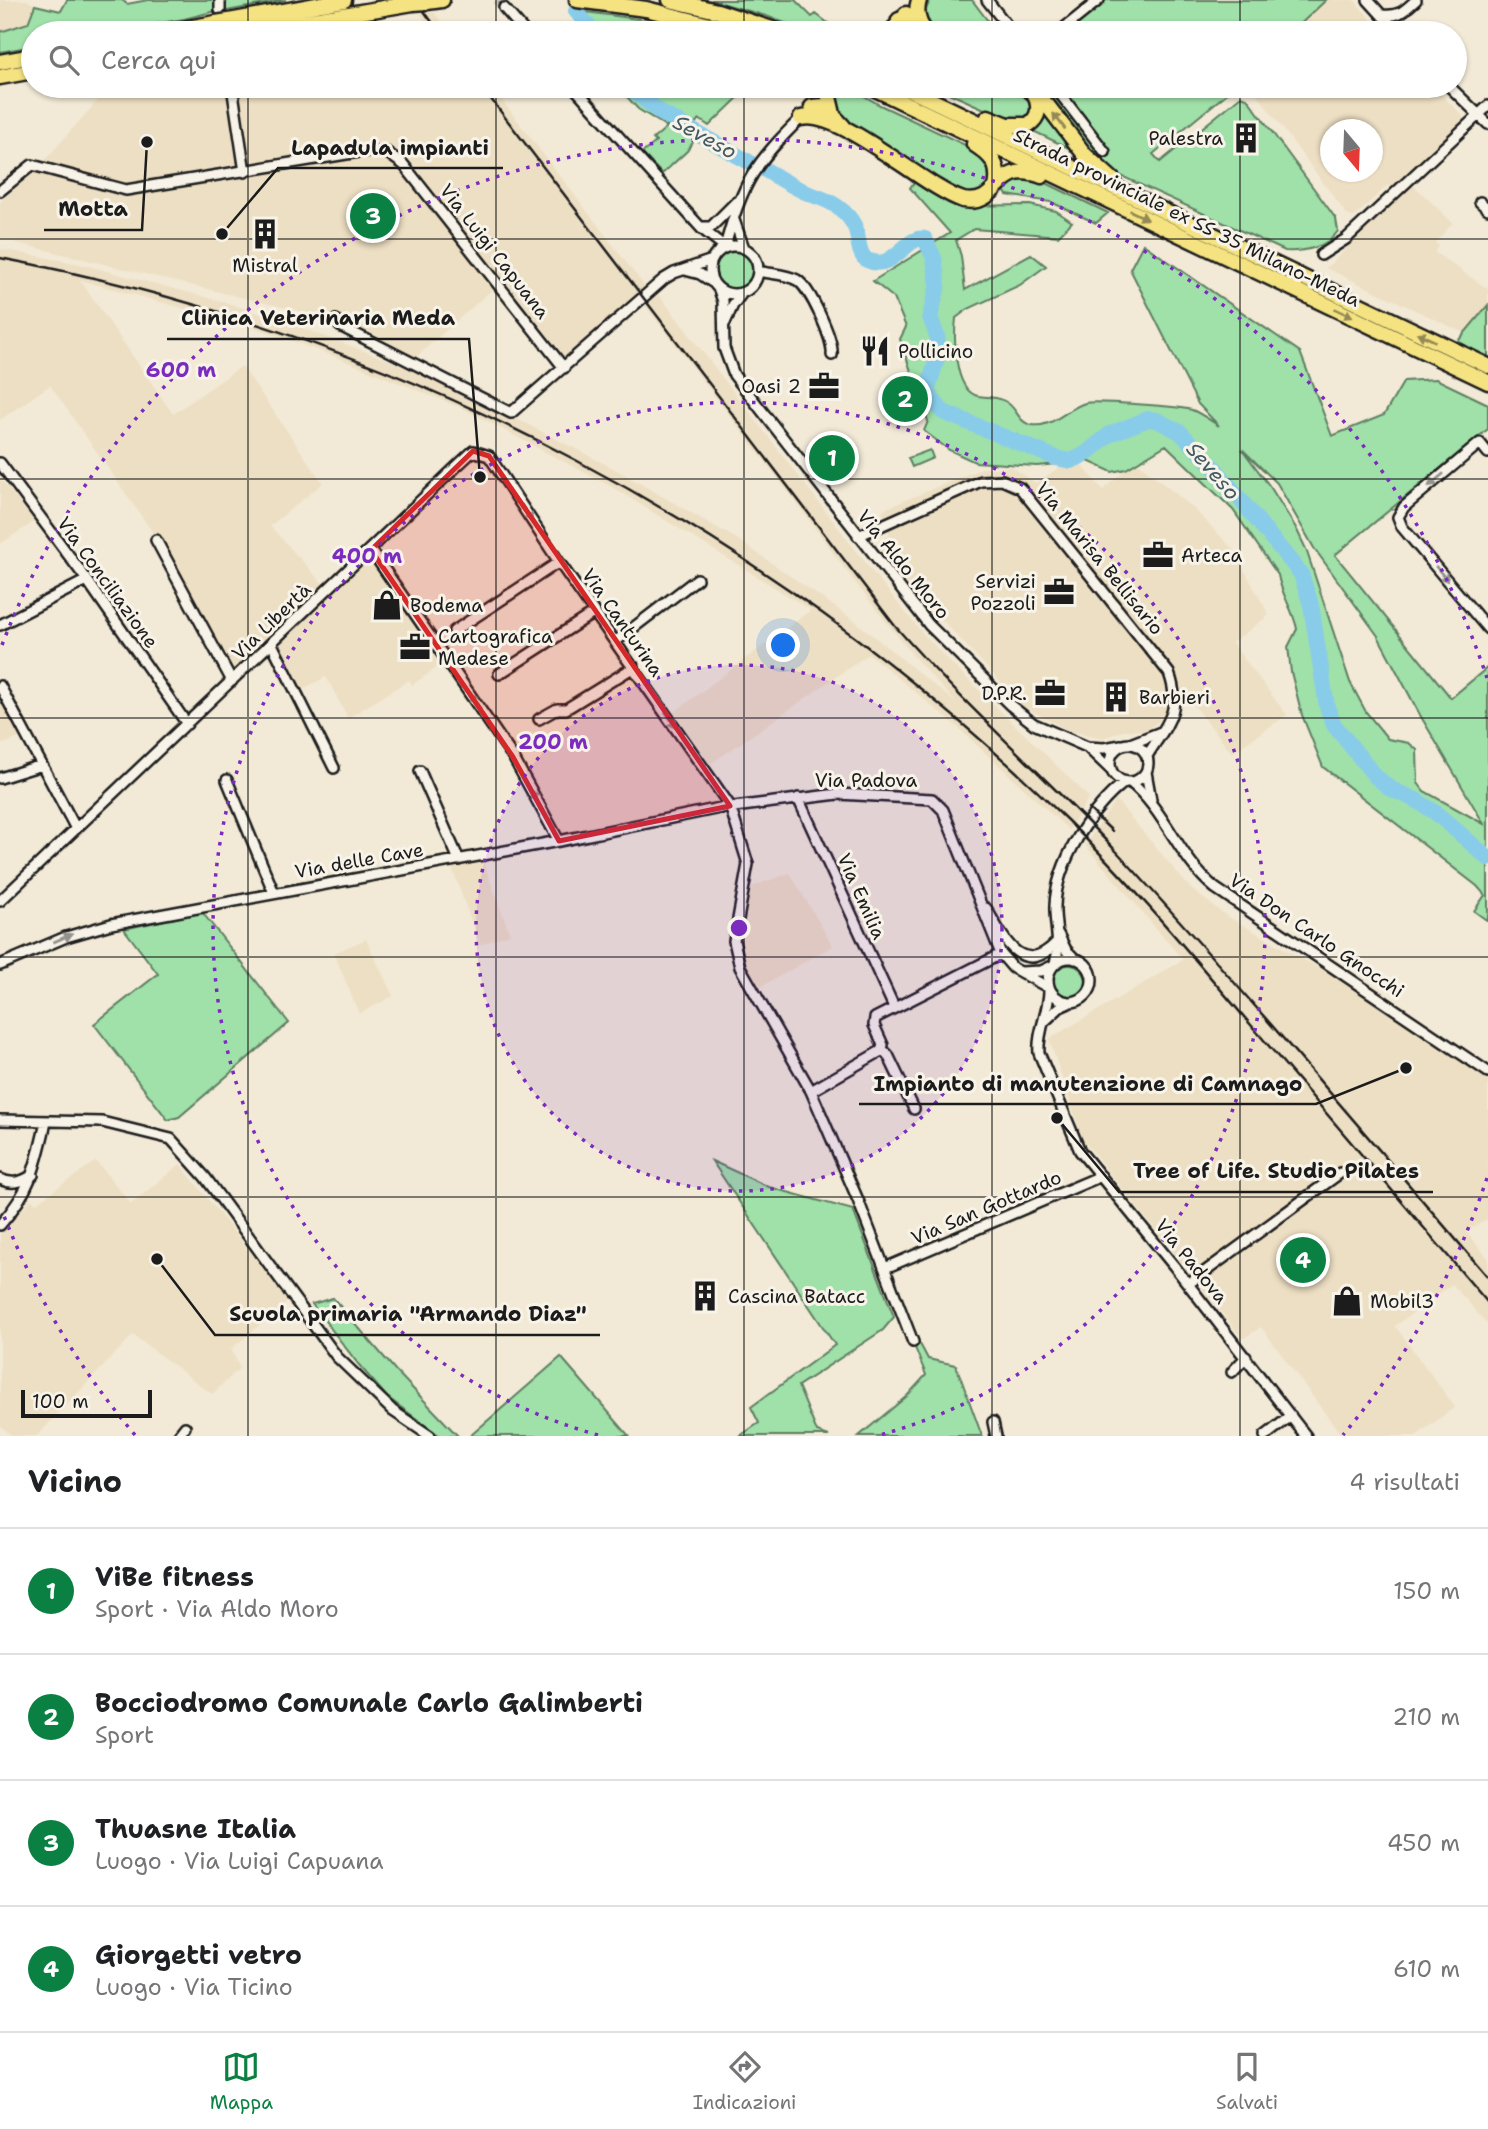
<!DOCTYPE html>
<html lang="it">
<meta charset="utf-8">
<style>
:root{--surface:#fff;--page:#f6f6f6;--text:#202124;--muted:#757577;--line:#e0e0e0;--accent:#0b8043}
body{margin:0;font-family:"Shantell Sans",sans-serif;background:var(--page);color:var(--text)}
.compass{position:absolute;left:1320px;top:119px;width:63px;height:63px;border-radius:50%;background:var(--surface);box-shadow:0 2px 5px #0004;rotate:161deg}
.scale{position:absolute;left:21px;bottom:18px;width:131px;box-sizing:border-box;padding-left:7px;border:4px solid #1c1c1c;border-top:0;font-size:19px;line-height:24px;white-space:nowrap;color:#1c1c1c;-webkit-text-stroke:5px #f7f3e8;paint-order:stroke}
.you{position:absolute;left:784px;top:646px;width:24px;height:24px;margin:-18px;border:5px solid #fff;border-radius:50%;background:#1a73e8;box-shadow:0 0 0 10px #1a73e833}
.badge{display:grid;place-items:center;width:46px;height:46px;border-radius:50%;background:var(--accent);color:#fff;font-size:23px;font-weight:700}
.pin{position:absolute;translate:-50% -50%;border:4px solid #fff;box-shadow:0 2px 7px #0006}
.list{margin:0;padding:0;list-style:none}
h2{display:flex;justify-content:space-between;align-items:center;height:91px;margin:0;padding:0 28px;font-size:30px}
h2 small{font-size:23px;font-weight:400;color:var(--muted)}
.list li{display:grid;grid-template-columns:46px 1fr auto;gap:21px;align-items:center;box-sizing:border-box;height:126px;padding:0 28px;border-top:2px solid var(--line)}
.list b{display:block;font-size:26px;white-space:nowrap}
.list p{margin:0;font-size:23px;white-space:nowrap;color:var(--muted)}
.list em{font-size:23px;font-style:normal;color:var(--muted)}
.icon{flex:none;width:38px;height:38px;fill:none;stroke:currentColor;stroke-width:2;stroke-linecap:round;stroke-linejoin:round}
.map{position:relative;flex:none;width:1488px;height:1436px;overflow:hidden}
.search{position:absolute;background:var(--surface);box-shadow:0 2px 5px #0004;left:21px;right:21px;top:21px;height:77px;display:flex;align-items:center;gap:18px;box-sizing:border-box;padding:0 24px;border-radius:38px;color:var(--muted);font-size:26px}
.sheet{height:595px;background:var(--surface)}
nav{display:flex;justify-content:space-around;align-items:center;box-sizing:border-box;height:98px;border-top:2px solid var(--line);background:var(--surface);font-size:19px;color:var(--muted)}
nav a{display:grid;justify-items:center;gap:4px}
nav .on{color:var(--accent)}
.map>svg:first-child{display:block}
.built{fill:#eddfc3;fill-rule:evenodd}
.green{fill:#a0e0a9;stroke:#5e7e62;stroke-width:2;fill-rule:evenodd}
.lines{fill:none;stroke-linecap:round;stroke-linejoin:round}
.river{stroke:#89ccea;stroke-width:16}
.minor-tunnel{stroke:#c7c1b2;stroke-width:9;stroke-dasharray:9 4.5;stroke-linecap:butt}
.minor-casing{stroke:#1c1c1c;stroke-width:14}
.highway-casing{stroke:#1c1c1c;stroke-width:19}
.minor{stroke:#f7f3e8;stroke-width:9}
.highway{stroke:#f5e382;stroke-width:14}
.rail{stroke:#1c1c1c;stroke-width:2.5}
.highway-bridge-casing{stroke:#1c1c1c;stroke-width:19;stroke-linecap:butt}
.highway-bridge{stroke:#f5e382;stroke-width:14}
.oneway{fill:#938954}
.oneway2{fill:#94928c}
.marked{fill:#d62828;fill-opacity:0.2;stroke:#d62828;stroke-width:5;stroke-linejoin:round}
.grid{fill:none;stroke:#1c1c1c;stroke-width:2;stroke-opacity:0.55}
.ring{fill:none;stroke:#7b2cbf;stroke-width:3.5;stroke-dasharray:3.5 7}
.labels{text-anchor:middle;stroke-width:6;stroke-linejoin:round;paint-order:stroke}
.poi-label{font-size:19px;fill:#1c1c1c;stroke:#f7f3e8;text-anchor:start}
.street-label{font-size:19px;fill:#1c1c1c;stroke:#f7f3e8}
.water-label{font-size:21px;font-style:italic;fill:#425a64;stroke:#f7f3e8}
.centre{fill:#7b2cbf;stroke:#f7f3e8;stroke-width:3.5}
.ring-label{font-size:21px;text-anchor:middle;font-weight:bold;fill:#7b2cbf;stroke:#f7f3e8;stroke-width:6;stroke-linejoin:round;paint-order:stroke}
.leader{fill:none;stroke:#1c1c1c;stroke-width:2.5}
.callout-dot{fill:#1c1c1c;stroke:#f7f3e8;stroke-width:2.5}
.callout-label{font-size:21px;text-anchor:middle;font-weight:bold;fill:#1c1c1c;stroke:#f7f3e8;stroke-width:6;stroke-linejoin:round;paint-order:stroke}
</style>
<div class="map">
<svg width="1488" height="1436" viewBox="0 0 1488 1436">
<rect width="100%" height="100%" fill="#f2ead7"/>
<filter id="ink" filterUnits="userSpaceOnUse"><feTurbulence type="fractalNoise" baseFrequency=".0143" numOctaves="2"/><feDisplacementMap in="SourceGraphic" scale="14" xChannelSelector="R" yChannelSelector="G"/><feConvolveMatrix kernelMatrix="1 2 1 2 8 2 1 2 1" color-interpolation-filters="sRGB"/></filter>
<g filter="url(#ink)">
<path class="built" d="M0,0H27L35,5L31,19L22,26L0,32Z
M1326,0H1354L1383,33H1291Z
M434,12L451,33H365L425,21L420,13Z
M97,86H491L646,288L566,359L504,279L415,358L373,334L344,322L0,239V202L44,161L99,99Z
M1251,86H1433L1463,116V120L1394,185L1387,186L1354,217L1348,216ZM1330,130H1372V172H1330Z
M1413,185L1453,223L1435,243L1439,246L1434,252L1488,289V305L1464,333L1326,268Z
M0,249L80,264L228,303L302,328L391,361L482,401L613,468L737,539L855,621L956,703L914,657L854,581L790,494L644,304L659,295L871,570L920,630L948,660L1089,797L1069,830L954,724L869,654L705,768L670,715L811,610L612,487L464,409L333,356L259,329L80,280L173,414L242,366L323,483L270,526L328,589L232,680L156,537L50,385L0,420Z
M1138,463L1192,507L1232,548L1269,615L1232,643L1287,715L1232,753L1189,699L1145,731L1125,730L1103,738L1069,731L1023,706L882,556L878,542L890,535L882,510L982,468L1012,467L1036,483L1060,467L1081,464L1103,490L1126,469Z
M0,478L35,521L0,544Z
M370,553L445,662L412,685L409,680L348,718L326,677L299,691L275,644Z
M0,695L16,726L15,729L22,737L0,745Z
M1116,800L1190,888L1225,915L1317,967L1323,965L1488,1077V1219L1466,1232L1488,1258V1325L1452,1284L1395,1326L1455,1407L1416,1436H1342L1261,1327L1243,1339L1083,1140L1049,1039L1183,960L1085,845Z
M480,853L510,934L480,945L449,860Z
M790,873L833,946L755,990L735,951L745,889Z
M366,939L393,996L359,1014L334,953Z
M96,1161L131,1204L180,1164L289,1301L231,1349L240,1368L212,1394L133,1335L37,1436H12L0,1425V1235L31,1199L36,1203Z"/>
<path class="green" d="M67,0H122L127,4L148,0H215L216,11L184,19L105,33H33V46L0,52V32L28,23L35,5L61,11Z
M225,0H286L227,11L224,9Z
M711,0H795L812,17L816,14L841,33H812L766,16Z
M930,0H972L997,33H934L930,30L924,14Z
M1104,0H1326L1291,33H1063Z
M586,12L638,19L703,33H599Z
M617,86H624L647,109L696,138L687,151L662,174L642,153L656,142L653,139L667,127L638,109Z
M634,86H740L745,91L709,126L699,119L694,125L688,124L647,99Z
M847,86L880,105L980,152L986,157L993,179C982,196 976,196 957,192L848,123C837,111 833,101 843,87Z
M933,86H1013L1030,96L1035,108L1025,122L1000,116Z
M1034,86H1050L1105,155L1057,86H1236L1153,154L1160,162L1241,96L1247,98L1323,201L1336,219L1338,231C1327,248 1303,252 1285,251L1119,175L1096,159Z
M1044,109L1075,151L1033,131L1031,129Z
M1013,177L1040,180L1108,213L1096,223L1051,202L1007,195L1003,189Z
M916,179L963,206L1030,205L1056,211L1072,222L1058,236L974,229L956,240L961,256L965,290L1031,254L1046,266L1020,285L968,309L956,318C954,337 953,390 978,396C989,398 999,396 1009,404C1017,410 1020,424 1032,425C1053,428 1066,409 1085,403C1093,400 1183,407 1192,410C1202,414 1211,421 1219,426L1198,404L1130,269L1143,244L1300,352L1332,436L1384,415L1404,381L1436,379L1488,404V429L1335,555L1451,698L1488,667V921L1474,911L1485,895L1477,886L1323,767L1302,715L1291,672L1288,647L1297,629C1293,609 1281,594 1278,575L1233,510L1166,445L1126,469L1112,472L1088,461L1037,466L975,462L949,450L924,431L928,421L900,339L906,327L894,298L873,281L950,233L910,188ZM1242,449L1277,483L1314,548L1378,636L1420,715L1484,824L1424,791L1418,783L1417,750L1409,743L1388,739L1366,712L1350,682L1306,549L1296,528L1271,488Z
M715 271a19 19 0 1 1 38 0a19 19 0 1 1-38 0Z
M1488,305V358L1458,341Z
M930,450L933,458L912,467L908,458Z
M202,912L289,1023L179,1117L168,1120L94,1024L158,974L124,929Z
M1052 982a17 17 0 1 1 34 0a17 17 0 1 1-34 0Z
M712,1161L769,1187L853,1210L894,1317L883,1330L798,1386L817,1432L829,1436H740L759,1423L751,1407L835,1345Z
M333,1298L396,1371L458,1436H440L387,1397L359,1365L312,1304Z
M920,1344L928,1359L956,1365L982,1436H859L907,1396L926,1375L914,1345Z
M561,1357L629,1436H470Z"/>
<g class="lines">
<path class="river" d="M576,11L594,33
M628,86L661,113L749,162
M762,168C776,176 790,185 805,192C819,198 833,201 844,212C849,217 854,223 856,230C859,239 858,255 867,260C894,273 906,234 925,239L934,258L938,285L930,317L937,336L939,352L927,392L943,412L1056,458L1071,461L1084,455L1110,434L1148,419L1157,420L1180,432L1213,466L1301,574L1311,605L1327,707L1334,725L1375,776L1391,789L1416,800L1436,813L1488,858"/>
<path class="minor-tunnel" d="M496,0L504,8"/>
<g class="minor-casing">
<path id="minor" d="M220,0V10
M987,0L1013,33
M1368,0L1398,33
M504,8L526,33
M1382,15C1399,17 1404,11 1416,0
M886,33L901,18
M1058,33L1099,0
M232,86L245,172
M573,86L702,229L725,247
M1054,86L1105,152
M1449,86L1488,124
M0,191L32,165L126,190L365,151L386,152L403,164L564,368
M1480,202L1488,209
M734,220L744,248
M702,227H711L736,202
M710 270a24 24 0 1 1 48 0a24 24 0 1 1-48 0Z
M725,247C742,182 755,163 803,116
M1321,255L1346,239L1488,106
M685,270L700,274L712,282
M758,271C770,274 786,274 797,280C810,288 834,340 832,355
M719,290L723,301L724,348L734,375L929,625L1010,705L1034,724L1087,747L1111,770
M336,320L340,326L511,413L664,279L674,273L712,260
M725,323L733,305L742,293
M1488,453L1480,443L1404,507L1398,517L1402,527L1488,629
M0,463L87,580L187,724
M858,536L981,481L1002,480L1020,488L1169,673C1183,711 1166,725 1147,756
M156,540L232,681
M371,550L513,757L559,841
M0,625L87,580
M454,631L559,562
M616,641L697,579
M272,644L334,768
M499,674L595,612
M0,686L76,829
M539,719L557,709H566L634,667
M1110 763a19 19 0 1 1 38 0a19 19 0 1 1-38 0Z
M1130,744L1161,732
M1087,747L1104,748L1121,745
M420,771L459,860
M1146,772L1151,800
M0,778L42,765
M227,780L274,893
M1130,782C1166,811 1179,859 1215,888L1488,1072
M798,798L894,1007
M0,901L457,466L473,451L489,456L559,562L730,806L748,864L734,941L740,967L811,1091L858,1200L913,1342
M986,908C1003,937 1021,979 1056,943
M1058,934L1066,950L1075,959
M1048 980a22 22 0 1 1 44 0a22 22 0 1 1-44 0Z
M0,965L66,937L111,924L559,841L730,806L734,807L838,794L932,799L943,810L1001,954L1013,968L1049,988C1050,1010 1037,1031 1039,1053L1080,1151L1174,1266L1306,1436
M1021,972L1041,971L1054,965C1062,948 1054,924 1055,906C1056,863 1092,807 1125,782
M1046,1020L1060,1007L1069,1003
M882,1049L888,1055L914,1109
M811,1091L881,1051L883,1045L874,1025L875,1018L1001,954
M0,1120L102,1122L171,1139L205,1177L337,1357L393,1411L430,1436
M0,1179C12,1185 22,1182 33,1175
M0,1225C31,1190 36,1166 46,1122
M885,1268L1101,1176
M1188,1284L1340,1173
M1232,1372L1246,1357
M993,1422L996,1436
M178,1436L185,1427
M1265,1436L1291,1416"/>
</g>
<g class="highway-casing">
<path id="highway" d="M577,0L646,9L742,33
M670,0L717,11L784,33
M919,0C915,13 918,24 927,33
M427,2L442,0
M906,14L903,21L908,33
M899,20L910,17L919,22
M229,21L344,0
M160,33L216,23
M238,33L413,3
M0,62L33,56
M0,77L33,71
M869,86L1488,382
M902,86L1488,366
M1025,86L1047,105L1085,155L1113,180
M832,87L829,97L833,114
M812,107L824,106L843,126
M988,117L1008,125H1028C1040,117 1040,107 1035,94
M801,118C841,109 923,187 963,200C1003,207 992,159 1042,176
M974,144C991,155 1001,165 996,187"/>
</g>
<use href="#minor" class="minor"/>
<use href="#highway" class="highway"/>
<path class="rail" d="M416,0L440,33
M481,86L895,626C965,706 1045,776 1118,853C1245,991 1366,1135 1488,1277
M0,258C404,334 777,534 1069,822C1136,888 1196,961 1257,1032C1334,1122 1411,1212 1488,1303
M1089,809L1112,831"/>
<g class="highway-bridge-casing">
<path id="highway-bridge" d="M413,3L427,2
M216,23L229,21"/>
</g>
<use href="#highway-bridge" class="highway-bridge"/>
</g>
<defs><path id="oneway-solid" d="M-6-.8H1V-3.2L6.5 0L1 3.2V.8H-6Z" transform="scale(1.75)"/></defs>
<g class="oneway">
<use href="#oneway-solid" transform="translate(1059 121) rotate(-127)"/>
<use href="#oneway-solid" transform="translate(1139 215) rotate(26)"/>
<use href="#oneway-solid" transform="translate(1344 313) rotate(26)"/>
<use href="#oneway-solid" transform="translate(1426 337) rotate(-155)"/>
</g>
<g class="oneway2">
<use href="#oneway-solid" transform="translate(1436 480) rotate(140)"/>
<use href="#oneway-solid" transform="translate(527 513) rotate(56)"/>
<use href="#oneway-solid" transform="translate(1442 574) rotate(50)"/>
<use href="#oneway-solid" transform="translate(475 701) rotate(-125)"/>
<use href="#oneway-solid" transform="translate(671 720) rotate(55)"/>
<use href="#oneway-solid" transform="translate(536 799) rotate(-118)"/>
<use href="#oneway-solid" transform="translate(63 938) rotate(-23)"/>
</g>
</g>
<path class="marked" d="M473,451L489,456L730,806L559,841L513,757L371,550Z"/>
<path class="grid" d="M248,0V33M496,0V33M744,0V33M992,0V33M1240,0V33M248,86V1436M496,86V1436M744,86V1436M992,86V1436M1240,86V1436M0,239H1488M0,479H1488M0,718H1488M0,957H1488M0,1197H1488"/>
<circle cx="739" cy="928" r="263" fill="#7b2cbf" fill-opacity=".12"/>
<g class="ring">
<circle cx="739" cy="928" r="263"/>
<path d="M598 1435A526 526 0 1 1 880 1435"/>
<path d="M1487 1178A789 789 0 0 1 1343 1435M135 1435A789 789 0 0 1 2 1211M2 645A789 789 0 0 1 1487 678"/>
</g>
<defs>
<g id="building-bare" transform="scale(2.415)"><path d="M-4-6H4V6H1V3H-1V6H-4ZM-2.5-4.3h1.7v1.8h-1.7ZM.8-4.3h1.7v1.8H.8ZM-2.5-1h1.7V.8h-1.7ZM.8-1h1.7V.8H.8Z" fill="#1c1c1c" stroke="#f7f3e8" stroke-width="2.5" paint-order="stroke"/></g>
<g id="restaurant-bare" transform="scale(2.415)"><path d="M-5-6h1v4h1v-4h1v4h1v-4h1v5L-1.5 .5V6h-2V.5L-5-1ZM5-6V6H3V1.5H1.5Q1.5-4 5-6Z" fill="#1c1c1c" stroke="#f7f3e8" stroke-width="2.5" paint-order="stroke"/></g>
<g id="office-bare" transform="scale(2.415)"><path d="M-6-3h4V-5.5h4V-3h4V5H-6ZM-1-4.5V-3h2v-1.5ZM-6 0V1H6V0Z" fill="#1c1c1c" stroke="#f7f3e8" stroke-width="2.5" paint-order="stroke"/></g>
<g id="shop-bare" transform="scale(2.415)"><path d="M-5-2.5h2.3a2.7 3.5 0 0 1 5.4 0H5L5.5 6h-11ZM-1.5-2.5h3a1.5 2.3 0 0 0-3 0Z" fill="#1c1c1c" stroke="#f7f3e8" stroke-width="2.5" paint-order="stroke"/></g>
</defs>
<g fill-rule="evenodd">
<use href="#building-bare" x="1246" y="138"/>
<use href="#building-bare" x="265" y="234"/>
<use href="#restaurant-bare" x="875" y="351"/>
<use href="#office-bare" x="824" y="386"/>
<use href="#office-bare" x="1158" y="555"/>
<use href="#office-bare" x="1059" y="592"/>
<use href="#shop-bare" x="387" y="605"/>
<use href="#office-bare" x="415" y="647"/>
<use href="#office-bare" x="1050" y="693"/>
<use href="#building-bare" x="1116" y="697"/>
<use href="#building-bare" x="705" y="1296"/>
<use href="#shop-bare" x="1347" y="1301"/>
</g>
<g class="labels">
<g class="poi-label">
<text x="1223" y="145" text-anchor="end">Palestra</text>
<text x="265" y="272" text-anchor="middle">Mistral</text>
<text x="898" y="358">Pollicino</text>
<text x="801" y="393" text-anchor="end">Oasi 2</text>
<text x="1181" y="562">Arteca</text>
<text x="1036" y="588" text-anchor="end">Servizi<tspan x="1036" dy="22">Pozzoli</tspan></text>
<text x="410" y="612">Bodema</text>
<text x="438" y="643">Cartografica<tspan x="438" dy="22">Medese</tspan></text>
<text x="1027" y="700" text-anchor="end">D.P.R.</text>
<text x="1139" y="704">Barbieri</text>
<text x="728" y="1303">Cascina Batacc</text>
<text x="1370" y="1308">Mobil3</text>
</g>
<g class="street-label">
<text transform="translate(1187 217) rotate(26)" y="7">Strada provinciale ex SS 35 Milano-Meda</text>
<text transform="translate(495 251) rotate(52)" y="7">Via Luigi Capuana</text>
<text transform="translate(1100 558) rotate(51)" y="7">Via Marisa Bellisario</text>
<text transform="translate(904 564) rotate(51)" y="7">Via Aldo Moro</text>
<text transform="translate(108 582) rotate(54)" y="7">Via Conciliazione</text>
<text transform="translate(271 621) rotate(-44)" y="7">Via Libertà</text>
<text transform="translate(623 622) rotate(55)" y="7">Via Canturina</text>
<text x="866" y="787">Via Padova</text>
<text transform="translate(359 860) rotate(-10)" y="7">Via delle Cave</text>
<text transform="translate(862 896) rotate(66)" y="7">Via Emilia</text>
<text transform="translate(1317 935) rotate(34)" y="7">Via Don Carlo Gnocchi</text>
<text transform="translate(986 1207) rotate(-23)" y="7">Via San Gottardo</text>
<text transform="translate(1192 1261) rotate(51)" y="7">Via Padova</text>
</g>
<g class="water-label">
<text transform="translate(705 137) rotate(29)" y="7">Seveso</text>
<text transform="translate(1213 471) rotate(49)" y="7">Seveso</text>
</g>
</g>
<circle cx="739" cy="928" r="10" class="centre"/>
<g class="ring-label">
<text x="181" y="377">600 m</text>
<text x="367" y="563">400 m</text>
<text x="553" y="749">200 m</text>
</g>
<path class="leader" d="M222 234L278 168H503M147 142L142 230H44M480 477L469 339H167M1406 1068L1316 1104H859M1057 1118L1119 1192H1433M157 1259L215 1335H600"/>
<g class="callout-dot">
<circle cx="222" cy="234" r="7"/>
<circle cx="147" cy="142" r="7"/>
<circle cx="480" cy="477" r="7"/>
<circle cx="1406" cy="1068" r="7"/>
<circle cx="1057" cy="1118" r="7"/>
<circle cx="157" cy="1259" r="7"/>
</g>
<g class="callout-label">
<text x="390" y="155">Lapadula impianti</text>
<text x="93" y="216">Motta</text>
<text x="318" y="325">Clinica Veterinaria Meda</text>
<text x="1088" y="1091">Impianto di manutenzione di Camnago</text>
<text x="1276" y="1178">Tree of Life. Studio Pilates</text>
<text x="408" y="1321">Scuola primaria "Armando Diaz"</text>
</g>
</svg>
<svg class="compass" viewBox="-18 -18 36 36"><path d="M0-13l5 13h-10z" fill="#e53935"/><path d="M0 13l5-13h-10z" fill="#757577"/></svg>
<div class="scale">100 m</div>
<div class="you"></div>
<div class="pin badge" style="left:832px;top:458px">1</div>
<div class="pin badge" style="left:905px;top:399px">2</div>
<div class="pin badge" style="left:373px;top:216px">3</div>
<div class="pin badge" style="left:1303px;top:1260px">4</div>
<div class="search"><svg class="icon" aria-label="search" viewBox="0 0 24 24"><circle cx="10" cy="10" r="6"/><path d="M15 15l6 6"/></svg>Cerca qui</div>
</div>
<section class="sheet">
<h2>Vicino<small>4 risultati</small></h2>
<ul class="list">
<li><span class="badge">1</span><div><b>ViBe fitness</b><p>Sport · Via Aldo Moro</p></div><em>150 m</em></li>
<li><span class="badge">2</span><div><b>Bocciodromo Comunale Carlo Galimberti</b><p>Sport</p></div><em>210 m</em></li>
<li><span class="badge">3</span><div><b>Thuasne Italia</b><p>Luogo · Via Luigi Capuana</p></div><em>450 m</em></li>
<li><span class="badge">4</span><div><b>Giorgetti vetro</b><p>Luogo · Via Ticino</p></div><em>610 m</em></li>
</ul>
</section>
<nav>
<a class="on"><svg class="icon" aria-label="map" viewBox="0 0 24 24"><path d="M3 6l6-2 6 2 6-2v14l-6 2-6-2-6 2zM9 4v14M15 6v14"/></svg>Mappa</a>
<a><svg class="icon" aria-label="directions" viewBox="0 0 24 24"><path d="M12 3l9 9-9 9-9-9zM9 14v-3h6M13 9l2 2-2 2"/></svg>Indicazioni</a>
<a><svg class="icon" aria-label="saved" viewBox="0 0 24 24"><path d="M7 4h10v16l-5-4-5 4z"/></svg>Salvati</a>
</nav>
